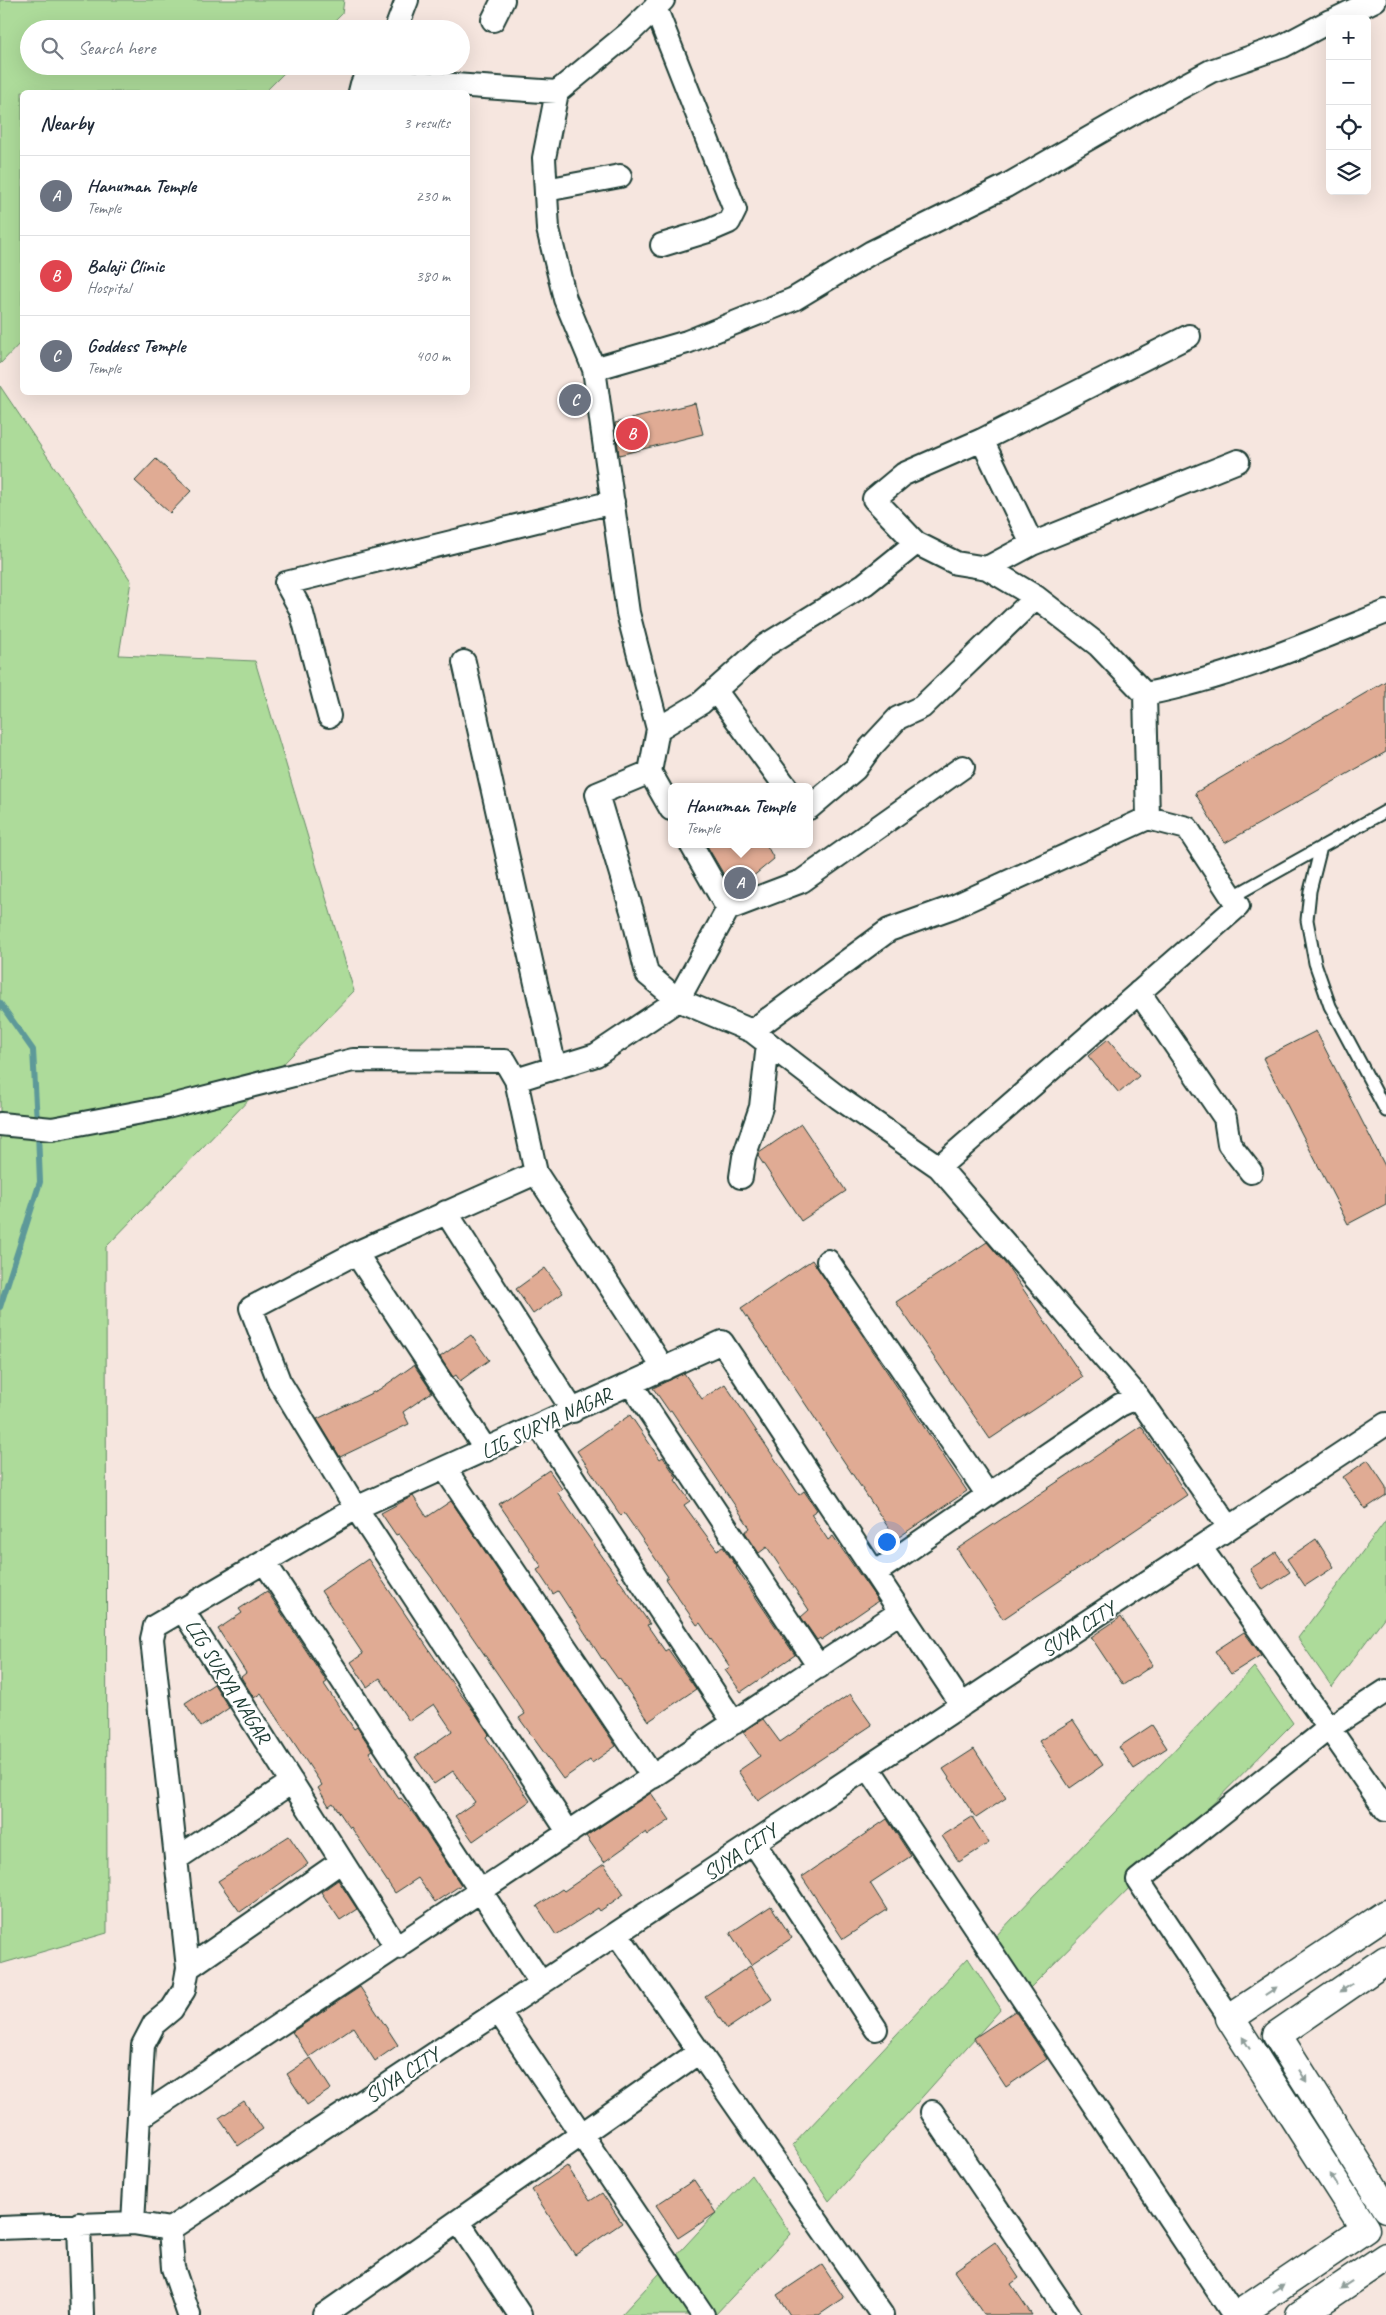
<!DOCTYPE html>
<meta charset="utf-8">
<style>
:root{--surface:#fff;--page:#f2f2f3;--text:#1f2937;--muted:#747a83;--line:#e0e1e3;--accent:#db2777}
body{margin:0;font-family:Caveat,sans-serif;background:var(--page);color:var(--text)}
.controls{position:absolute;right:15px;top:15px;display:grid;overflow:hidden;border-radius:8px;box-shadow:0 5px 20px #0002}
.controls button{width:45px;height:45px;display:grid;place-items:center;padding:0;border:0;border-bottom:1px solid var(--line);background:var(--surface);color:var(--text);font:25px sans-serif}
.you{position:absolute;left:886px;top:1541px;width:18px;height:18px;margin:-12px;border:4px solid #fff;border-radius:50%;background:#1a73e8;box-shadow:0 0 0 8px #1a73e833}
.badge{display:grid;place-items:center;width:32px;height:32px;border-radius:50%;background:var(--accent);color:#fff;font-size:16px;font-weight:700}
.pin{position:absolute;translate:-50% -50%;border:2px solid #fff;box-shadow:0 1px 5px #0006}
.popup{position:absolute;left:668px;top:783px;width:145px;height:65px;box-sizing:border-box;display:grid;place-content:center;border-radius:8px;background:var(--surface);filter:drop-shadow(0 1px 4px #0005);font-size:16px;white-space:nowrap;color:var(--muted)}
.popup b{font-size:19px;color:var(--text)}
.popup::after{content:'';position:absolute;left:50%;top:100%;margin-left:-10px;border:10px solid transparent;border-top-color:var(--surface)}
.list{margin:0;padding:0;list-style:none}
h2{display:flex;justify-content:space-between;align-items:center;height:65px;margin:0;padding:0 20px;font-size:21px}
h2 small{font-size:16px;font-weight:400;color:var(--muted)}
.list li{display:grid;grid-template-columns:32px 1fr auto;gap:15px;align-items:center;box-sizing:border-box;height:80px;padding:0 20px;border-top:1px solid var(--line)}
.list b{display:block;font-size:19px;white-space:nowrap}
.list p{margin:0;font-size:16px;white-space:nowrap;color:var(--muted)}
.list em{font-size:16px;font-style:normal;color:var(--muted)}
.icon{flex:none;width:28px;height:28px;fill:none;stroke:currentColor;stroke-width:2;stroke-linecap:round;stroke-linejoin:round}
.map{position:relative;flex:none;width:1386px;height:2315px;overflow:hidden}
.search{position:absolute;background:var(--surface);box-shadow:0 5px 20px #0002;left:20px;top:20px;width:450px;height:55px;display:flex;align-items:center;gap:12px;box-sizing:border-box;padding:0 18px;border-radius:28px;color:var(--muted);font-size:19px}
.panel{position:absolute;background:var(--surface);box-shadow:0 5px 20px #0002;left:20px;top:90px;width:450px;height:305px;border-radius:8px}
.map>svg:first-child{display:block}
.green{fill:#addb9a;stroke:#668c67}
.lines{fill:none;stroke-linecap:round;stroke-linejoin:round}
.stream{stroke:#5d9999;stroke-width:6}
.building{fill:#e0ab94;stroke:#1f3d34}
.lane-casing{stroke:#1f3d34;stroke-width:15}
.street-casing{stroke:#1f3d34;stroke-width:26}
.secondary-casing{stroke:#1f3d34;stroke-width:31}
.lane{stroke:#fff;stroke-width:11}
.street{stroke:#fff;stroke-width:22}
.secondary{stroke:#fff;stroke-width:28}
.oneway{fill:#8f9e9a}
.labels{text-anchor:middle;stroke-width:4.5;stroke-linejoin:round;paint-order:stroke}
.street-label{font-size:21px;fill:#1f3d34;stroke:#fff}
</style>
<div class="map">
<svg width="1386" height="2315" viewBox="0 0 1386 2315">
<rect width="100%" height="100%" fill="#f6e6df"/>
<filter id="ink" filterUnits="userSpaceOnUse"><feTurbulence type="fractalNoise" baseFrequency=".02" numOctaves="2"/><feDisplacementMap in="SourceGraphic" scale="10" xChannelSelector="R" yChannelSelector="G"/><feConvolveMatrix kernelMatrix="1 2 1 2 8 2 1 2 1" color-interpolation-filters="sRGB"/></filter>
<g filter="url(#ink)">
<path class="green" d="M0,0H344L342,14L327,29H29V66H291L265,92H22V341L0,364Z
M0,386L131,581L119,655L255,661L354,991L106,1247L107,1933L0,1964Z
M1386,1520V1615L1332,1687L1298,1638Z
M1254,1667L1293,1723L1026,1992L992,1940Z
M968,1958L1001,2009L829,2201L793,2145Z
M751,2175L791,2234L715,2315H621Z"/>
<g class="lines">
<path class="stream" d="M0,1003L33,1050L37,1123
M0,1307L40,1182L38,1133"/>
</g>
<path class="building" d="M695,403L703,434L619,455L615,423Z
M156,459L191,491L170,513L135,481Z
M1386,681V752L1225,843L1195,793Z
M706,844H766L774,859L734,892Z
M1316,1031L1386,1168V1204L1348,1224L1263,1058Z
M1108,1039L1139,1076L1119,1093L1088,1056Z
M801,1124L846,1191L801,1221L758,1156L759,1153Z
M987,1242L1008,1267L1083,1377L990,1439L896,1302Z
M812,1260L967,1491L896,1539L741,1308Z
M545,1268L563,1293L533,1314L516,1289Z
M471,1335L489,1360L460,1381L456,1375L453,1377L440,1357Z
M414,1365L432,1392L403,1412L409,1424L340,1457L317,1419L380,1389Z
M684,1373L702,1399L725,1384L799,1495L804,1491L817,1510L811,1514L828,1540L833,1536L878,1601L821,1640L820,1638L817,1640L801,1617L809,1610L767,1547L759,1553L745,1532L750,1528L671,1410L669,1411L653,1388Z
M630,1415L660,1459L663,1457L677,1478L675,1480L690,1501L684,1505L717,1550L723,1547L737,1567L736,1568L795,1655L741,1692L725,1670L730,1667L700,1623L697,1625L665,1579L668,1577L640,1536L624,1513L621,1516L577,1451Z
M1141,1426L1187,1495L1003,1619L957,1549Z
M1368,1460L1386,1487V1495L1365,1509L1343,1477Z
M549,1470L562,1489L557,1492L650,1624L647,1625L665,1651L668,1649L696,1689L649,1721L619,1678L618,1679L603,1658L602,1659L558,1591L553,1594L537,1570L542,1567L499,1504Z
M413,1496L427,1517L451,1501L616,1746L592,1763L590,1760L563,1779L519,1718L525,1714L480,1648L432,1578L399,1534L396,1535L381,1513Z
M1316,1539L1334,1567L1305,1586L1287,1559Z
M1276,1552L1290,1572L1263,1590L1250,1569Z
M368,1559L444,1672L475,1713L489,1734L486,1737L530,1801L473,1841L455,1816L475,1802L453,1771L434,1784L415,1757L452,1731L451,1729L434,1704L409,1721L380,1678L367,1687L351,1662L363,1654L321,1591Z
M267,1591L327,1682L324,1684L354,1729L357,1727L372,1750L369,1752L381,1773L399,1799L401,1798L416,1817L461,1885L435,1902L418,1878L395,1893L351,1827L350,1828L333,1803L329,1806L318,1788L322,1785L261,1693L254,1698L241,1677L246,1673L218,1629L242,1613L239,1609Z
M1121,1617L1153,1665L1123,1685L1091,1637Z
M1244,1632L1261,1655L1231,1674L1215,1651Z
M214,1684L229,1708L201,1727L185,1703Z
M850,1694L872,1725L758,1801L738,1771L760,1756L743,1732L763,1719L780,1742Z
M1073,1720L1103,1765L1070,1788L1039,1741Z
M1152,1725L1167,1748L1134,1769L1119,1747Z
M974,1749L1006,1798L976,1818L943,1769Z
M651,1793L670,1820L648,1835L646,1832L604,1862L586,1836Z
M972,1817L989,1843L959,1862L942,1836Z
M887,1819L911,1856L870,1883L887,1910L843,1939L802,1877Z
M289,1836L308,1864L240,1912L218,1881Z
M604,1864L624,1894L600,1911L598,1908L556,1935L537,1906L562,1889L564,1891Z
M338,1880L357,1909L340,1920L321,1892Z
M771,1906L792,1938L751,1965L730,1933Z
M750,1966L772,1999L727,2029L705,1996Z
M360,1987L398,2045L375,2061L353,2027L309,2057L292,2032Z
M1015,2011L1047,2059L1006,2087L974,2038Z
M311,2058L331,2089L307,2105L287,2074Z
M244,2101L263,2129L238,2146L219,2118Z
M567,2166L590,2201L602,2193L622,2223L575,2255L532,2190Z
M694,2180L716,2213L678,2238L656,2205Z
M995,2242L1019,2278L1011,2284L1032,2315H984L954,2271Z
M822,2265L844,2298L819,2315H790L777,2295Z"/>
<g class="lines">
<g class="lane-casing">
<path id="lane" d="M1321,847L1310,891L1307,920L1315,963L1330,1006L1386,1111
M1232,897L1386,811"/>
</g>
<g class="street-casing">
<path id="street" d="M663,0L630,32L557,92L544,158L548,229L565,299L594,369L628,613L658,729L650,772L671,809
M655,7L735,210L729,222L708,231L662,245
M1336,19L1375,0
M493,20L503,0
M396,29L407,0
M360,92L362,84L368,79L557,92
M546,190L620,176
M1189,336L982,440L904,474L874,499L916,543L956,563L987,568L1036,597L1098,645L1145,694C1229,678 1307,644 1386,612
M594,369L687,342L794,299L872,252L1006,186L1133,113L1211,71L1283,46L1330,21
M982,440L1032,544
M987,568L1032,544L1238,461
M464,662L555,1068
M715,690L786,787
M1145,694L1148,818
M329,716L301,610L286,583L613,502
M658,729L701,703L766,645L865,584L916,543
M650,772L597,794L632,911L647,974L678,1000L752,1031L839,1098L939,1167L1138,1397L1229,1527
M809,808L855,769L871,747L898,718L922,707L1036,597
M728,909L802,881L963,767
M1139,992L1225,1118L1229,1144L1251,1172
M752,1031L889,930L953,907L1148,818L1187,828L1238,906L939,1167
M0,1124L52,1129L163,1108L353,1060L505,1061L516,1080
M536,1173L356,1253L251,1308L279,1381L356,1508L569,1833
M741,1177L744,1157L761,1107L768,1044
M446,1212L573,1411
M356,1253L486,1450
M828,1261L988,1495L1120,1405L1138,1397
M664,1369L536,1173L516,1080L596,1055L678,1000L728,909L691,844
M631,1384L819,1667
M539,1426L734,1723
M445,1469L653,1777
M1201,1548L1329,1728L1386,1691
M265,1563L541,1983
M875,1573L988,1495
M182,1609L397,1948
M868,1767L1234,2315
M754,1843L876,2029
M176,1859L292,1782
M617,1934L882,2315
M188,1968L342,1861
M499,2012L703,2315
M1230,2018L1138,1880L1329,1728L1386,1810
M932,2112L1069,2315
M139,2118L900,1612
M458,2221L520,2315
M133,2223L143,2045L154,2024L172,2009L184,1990L188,1968L152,1639L155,1626L356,1508L722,1342L962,1705
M79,2224L82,2315
M0,2228L133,2223L170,2229L1386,1424
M170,2229L173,2268L189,2315
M324,2315L699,2052"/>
</g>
<g class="secondary-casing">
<path id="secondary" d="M1386,1960L1277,2035L1386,2208
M1238,2315L1365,2229L1230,2018L1386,1914
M1300,2315L1386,2257"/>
</g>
<use href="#lane" class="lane"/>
<use href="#street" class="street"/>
<use href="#secondary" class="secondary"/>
</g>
<defs><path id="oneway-solid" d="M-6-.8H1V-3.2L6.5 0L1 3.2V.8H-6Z" transform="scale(1.25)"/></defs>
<g class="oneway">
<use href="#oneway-solid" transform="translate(1346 1988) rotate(146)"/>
<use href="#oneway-solid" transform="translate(1271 1991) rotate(-34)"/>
<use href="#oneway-solid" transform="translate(1246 2043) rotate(-122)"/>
<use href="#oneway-solid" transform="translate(1303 2076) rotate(58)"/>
<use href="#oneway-solid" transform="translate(1334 2180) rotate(-122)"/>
<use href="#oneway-solid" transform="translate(1346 2285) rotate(146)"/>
<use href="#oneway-solid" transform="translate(1278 2288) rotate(-34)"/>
</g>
</g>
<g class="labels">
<g class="street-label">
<text transform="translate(546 1423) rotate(-25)" y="7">LIG SURYA NAGAR</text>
<text transform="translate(1078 1629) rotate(-33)" y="7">SUYA CITY</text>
<text transform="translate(228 1681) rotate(58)" y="7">LIG SURYA NAGAR</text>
<text transform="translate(740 1852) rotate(-34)" y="7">SUYA CITY</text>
<text transform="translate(402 2075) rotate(-33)" y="7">SUYA CITY</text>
</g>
</g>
</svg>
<div class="controls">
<button>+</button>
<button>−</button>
<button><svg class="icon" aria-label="locate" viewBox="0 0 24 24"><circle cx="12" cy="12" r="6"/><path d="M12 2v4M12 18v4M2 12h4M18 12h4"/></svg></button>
<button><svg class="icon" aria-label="layers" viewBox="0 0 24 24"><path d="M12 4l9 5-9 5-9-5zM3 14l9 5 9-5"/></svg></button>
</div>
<div class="you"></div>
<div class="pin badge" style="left:740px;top:883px;background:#6b7280">A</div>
<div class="popup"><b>Hanuman Temple</b>Temple</div>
<div class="pin badge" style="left:632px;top:434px;background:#e0444e">B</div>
<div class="pin badge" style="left:575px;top:400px;background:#6b7280">C</div>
<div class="search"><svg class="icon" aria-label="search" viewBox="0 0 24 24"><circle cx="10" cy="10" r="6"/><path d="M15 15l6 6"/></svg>Search here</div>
<section class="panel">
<h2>Nearby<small>3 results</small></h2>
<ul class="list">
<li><span class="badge" style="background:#6b7280">A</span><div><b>Hanuman Temple</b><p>Temple</p></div><em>230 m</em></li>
<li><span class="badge" style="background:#e0444e">B</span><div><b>Balaji Clinic</b><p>Hospital</p></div><em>380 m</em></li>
<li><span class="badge" style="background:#6b7280">C</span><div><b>Goddess Temple</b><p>Temple</p></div><em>400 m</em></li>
</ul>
</section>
</div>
